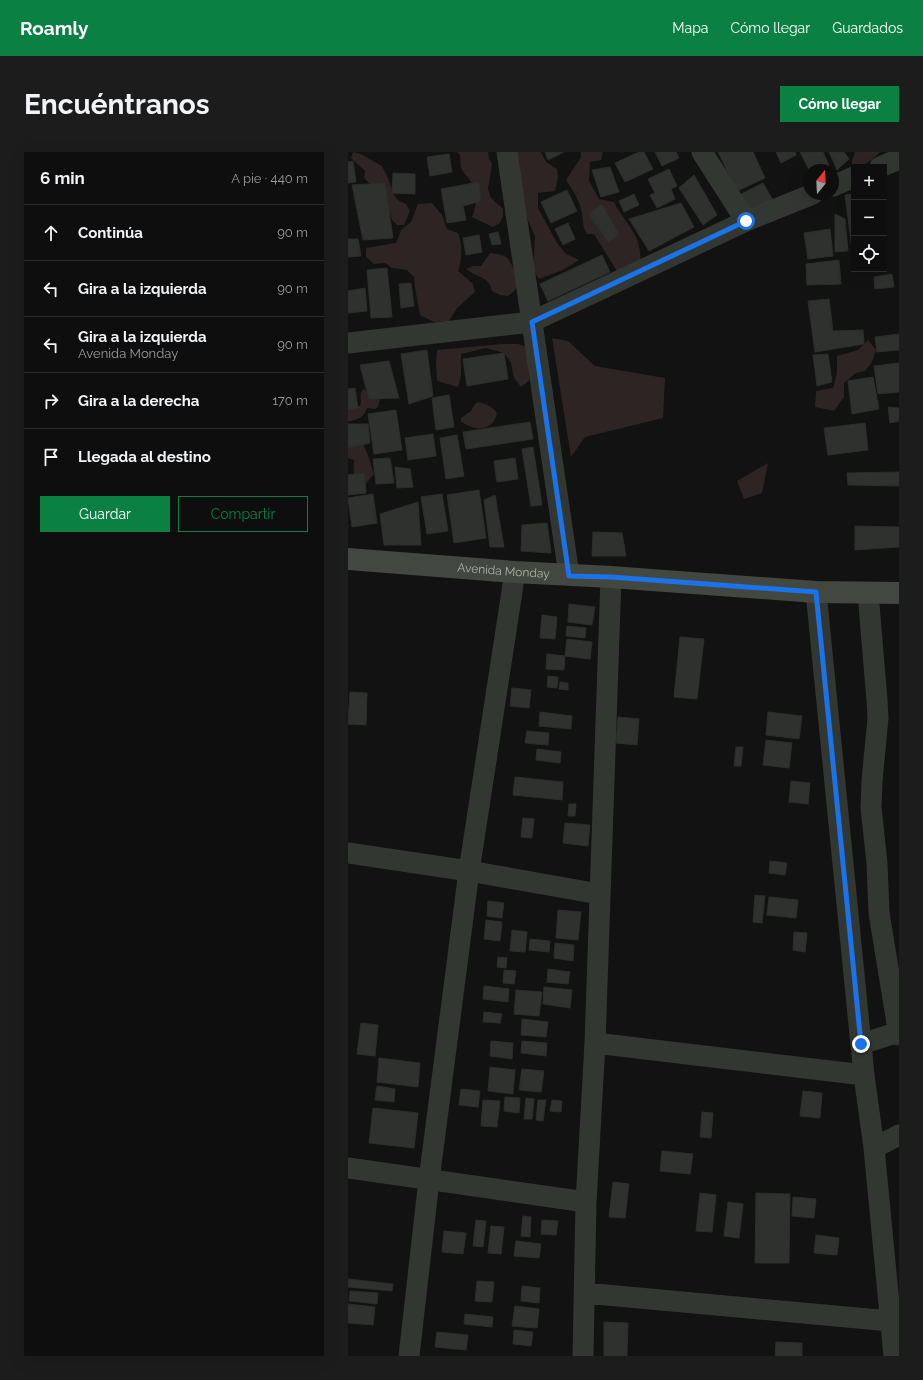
<!DOCTYPE html>
<html lang="es">
<meta charset="utf-8">
<style>
:root{--surface:#0d0e0d;--page:#1b1c1b;--text:#f1f3f6;--muted:#9a9c9d;--line:#2d2e2e;--accent:#0b8043}
body{margin:0;font-family:Raleway,sans-serif;background:var(--page);color:var(--text)}
.controls{position:absolute;right:12px;top:12px;display:grid;overflow:hidden;border-radius:0px;box-shadow:0 4px 16px #0002}
.controls button{width:36px;height:36px;display:grid;place-items:center;padding:0;border:0;border-bottom:1px solid var(--line);background:var(--surface);color:var(--text);font:20px sans-serif}
.compass{position:absolute;left:455px;top:12px;width:36px;height:36px;border-radius:50%;background:var(--surface);box-shadow:0 4px 16px #0002;rotate:18deg}
.stop{position:absolute;width:12px;height:12px;margin:-9px;border:3px solid #1a73e8;border-radius:50%;background:#fff}
.stop.end{background:#1a73e8;border-color:#fff;box-shadow:0 1px 4px #0008}
.list{margin:0;padding:0;list-style:none}
h2{display:flex;justify-content:space-between;align-items:center;height:52px;margin:0;padding:0 16px;font-size:17px}
h2 small{font-size:13px;font-weight:400;color:var(--muted)}
.list li{display:grid;grid-template-columns:26px 1fr auto;gap:12px;align-items:center;box-sizing:border-box;height:56px;padding:0 16px;border-top:1px solid var(--line)}
.list b{display:block;font-size:15px;white-space:nowrap}
.list p{margin:0;font-size:13px;white-space:nowrap;color:var(--muted)}
.list em{font-size:13px;font-style:normal;color:var(--muted)}
.actions{display:flex;gap:8px;padding:12px 16px}
.actions a{flex:1;padding:9px 0;border:1px solid var(--accent);border-radius:0px;text-align:center;font-size:14px;color:var(--accent)}
.actions .main{background:var(--accent);color:#fff}
.icon{flex:none;width:22px;height:22px;fill:none;stroke:currentColor;stroke-width:2;stroke-linecap:round;stroke-linejoin:round}
.map{position:relative;flex:none;width:551px;height:1204px;overflow:hidden;border-radius:0px}
header{display:flex;align-items:center;gap:24px;box-sizing:border-box;height:56px;padding:0 20px;background:var(--accent);color:#fff}
header strong{font-size:19px}
nav{display:flex;gap:22px;margin-inline-start:auto;font-size:14px}
.intro{display:flex;align-items:center;justify-content:space-between;box-sizing:border-box;height:96px;padding:0 24px}
h1{margin:0;font-size:28px}
.button{padding:10px 18px;border-radius:0px;background:var(--accent);color:#fff;font-size:14px;font-weight:700}
main{display:flex;gap:24px;padding:0 24px}
aside{flex:1;background:var(--surface);border-radius:0px;box-shadow:0 4px 16px #0002}
.map>svg:first-child{display:block}
.green{fill:#2d2423}
.building{fill:#2f312e;stroke:#2b2e2b}
.lines{fill:none;stroke-linecap:round;stroke-linejoin:round}
.street{stroke:#333732;stroke-width:21}
.secondary{stroke:#424740;stroke-width:22}
.route{stroke:#1a73e8;stroke-width:5}
.labels{text-anchor:middle;stroke-width:3;stroke-linejoin:round;paint-order:stroke}
.street-label{font-size:12px;fill:#a9b3a2;stroke:#0c0d0c}
</style>
<header>
<strong>Roamly</strong>
<nav><a>Mapa</a><a>Cómo llegar</a><a>Guardados</a></nav>
</header>
<div class="intro"><h1>Encuéntranos</h1><a class="button">Cómo llegar</a></div>
<main>
<aside>
<h2>6 min<small>A pie · 440 m</small></h2>
<ul class="list">
<li><svg class="icon" aria-label="ahead" viewBox="0 0 24 24"><path d="M12 20V5M6 11l6-6 6 6"/></svg><div><b>Continúa</b></div><em>90 m</em></li>
<li><svg class="icon" aria-label="left" viewBox="0 0 24 24"><path d="M17 20v-9H6M10 6l-5 5 5 5"/></svg><div><b>Gira a la izquierda</b></div><em>90 m</em></li>
<li><svg class="icon" aria-label="left" viewBox="0 0 24 24"><path d="M17 20v-9H6M10 6l-5 5 5 5"/></svg><div><b>Gira a la izquierda</b><p>Avenida Monday</p></div><em>90 m</em></li>
<li><svg class="icon" aria-label="right" viewBox="0 0 24 24"><path d="M7 20v-9h11M14 6l5 5-5 5"/></svg><div><b>Gira a la derecha</b></div><em>170 m</em></li>
<li><svg class="icon" aria-label="arrive" viewBox="0 0 24 24"><path d="M6 21V4h12l-3 4 3 4H6"/></svg><div><b>Llegada al destino</b></div></li>
</ul>
<div class="actions"><a class="main">Guardar</a><a>Compartir</a></div>
</aside>
<div class="map">
<svg width="551" height="1204" viewBox="0 0 551 1204">
<rect width="100%" height="100%" fill="#111211"/>
<path class="green" d="M5,0L13,2L34,14L40,26L46,43L51,49L58,52L62,59L56,73H49L44,68L42,61L36,57L29,34L21,31L16,26L17,19L3,6Z
M109,0H140L141,6L144,13L140,37L143,46L155,57V64L152,71L145,75L124,65C129,54 129,39 122,28C120,25 116,22 114,18C112,14 113,7 112,3Z
M169,0H193L198,10L209,17L210,25L207,39L190,41V56L209,91L218,102L231,108L215,118L191,127L185,118L187,84L179,66Z
M233,0H255L253,8L242,10L241,29L251,47L266,50C273,64 285,76 290,90C292,96 292,103 293,109L269,119L246,82H239C233,72 236,67 233,57C230,46 224,37 218,28L233,5Z
M507,0H532C525,7 516,15 506,15L503,19L504,9Z
M84,51L94,63L99,77L110,81C115,94 114,106 110,119L125,132L127,140L109,156L101,169L86,170L72,163L67,136L66,125L59,118L44,116L37,111L26,112L18,105V96L48,91L53,78L63,70L70,52Z
M142,101C147,102 153,102 158,105C163,108 171,128 169,134C167,139 164,141 160,144L152,143L144,139C141,124 129,126 118,117L125,114H133Z
M204,186L220,189L247,214L317,226L315,266L237,285L223,305Z
M520,188L528,198L524,210L517,219L508,221L496,231V245L486,259L467,255L468,239L485,236L489,221V204L510,198Z
M154,192H170L182,196L183,214L181,229L173,235L166,226L163,211L156,201L138,196L113,202V224L110,235L89,229L88,213L89,198Z
M16,237L30,244L32,247L30,255L27,257L19,256C14,268 11,266 0,270V257L8,253L12,254C15,247 9,242 16,237Z
M130,250C138,252 144,254 149,261C145,280 126,280 113,269V266L123,259L127,252Z
M0,280C17,285 21,307 26,322L13,337L5,339L6,308L0,306Z
M420,311L414,341L396,347L389,329Z"/>
<path class="building" d="M197,0H216L200,8Z
M291,0H296L305,17L277,30L267,11Z
M307,0H328L331,6L314,14Z
M370,0H405L417,26L389,39Z
M428,0H447L448,3L433,11Z
M452,0H475L481,13L471,18H461Z
M481,0H496L501,7L489,18Z
M101,2L104,20L82,24L79,5Z
M5,9L8,30L0,31V10Z
M262,15L271,40L253,45L244,18Z
M321,17L329,34L323,37L327,47L309,56L302,43L307,41L300,27Z
M45,21L67,22V42L44,41Z
M346,23L369,63L355,73L331,36Z
M131,30L133,49L115,54L118,68L99,71L93,37Z
M37,31L45,86L15,88L4,33Z
M415,31L425,48L402,58L393,42Z
M219,38L229,59L203,71L193,50Z
M286,42L291,53L276,60L271,49Z
M506,42V97H504L497,43Z
M333,51L346,75L301,99L281,67Z
M254,52L271,82L260,90L241,62Z
M487,62L497,67L500,99L487,100Z
M220,71L227,87L215,93L207,77Z
M482,77L485,104L460,107L456,81Z
M150,80L153,92L144,93L141,82Z
M131,83L134,100L118,103L115,86Z
M0,87H10L13,104L0,105Z
M254,103L262,120L200,149L192,132Z
M491,108L493,132L459,133L458,112Z
M39,116L44,165L23,166L19,118Z
M544,122L546,135L527,137L526,125Z
M63,131L66,154L53,156L51,132Z
M17,136L19,159L0,161V139Z
M481,147L485,179L515,178L516,192L467,200L460,149Z
M551,182V198L529,200L527,185Z
M79,198L85,244L61,252L53,202Z
M156,201L160,227L119,234L115,207Z
M480,202L484,230L469,234L465,203Z
M41,209L51,246L21,247L12,213Z
M551,211V240L530,242L526,214Z
M525,225L531,257L504,262L500,229Z
M7,236L10,256L0,258V237Z
M101,243L106,275L88,278L84,246Z
M540,255L551,256V269L542,271Z
M48,258L54,298L26,302L20,262Z
M182,270L185,287L118,297L115,280Z
M517,271L520,298L480,303L476,276Z
M0,272H20L22,291L0,296Z
M85,282L88,304L60,308L57,286Z
M109,283L116,324L98,327L92,286Z
M185,295L194,353L183,354L174,297Z
M42,306L46,331L28,332L25,307Z
M167,306L170,327L149,330L146,309Z
M47,315L62,317L65,335L49,336Z
M551,320V334L500,333L499,321Z
M16,321L18,341L0,343V323Z
M131,338L138,386L106,391L99,343Z
M25,342L29,371L4,375L0,346Z
M94,342L100,379L79,382L73,345Z
M147,343L156,395H142L136,348Z
M70,350L73,393H36L32,362Z
M199,371L203,401L173,399L174,373Z
M507,374L551,375V395L507,398Z
M245,380L274,381L278,404H244Z
M221,452L247,455L244,473L220,470Z
M194,463L209,465L207,487L192,486Z
M219,474L238,476L237,486L218,484Z
M332,485L356,487L349,547L326,545Z
M219,487L244,490L242,507L217,504Z
M199,502L217,504L216,518L198,517Z
M200,524L210,525L209,536L199,535Z
M212,530L220,531V538L211,537Z
M164,536L183,538L181,556L162,554Z
M2,540L19,541L18,573L0,572Z
M192,560L224,564L223,577L191,574Z
M420,560L454,564L451,587L418,583Z
M270,565L291,567L289,593L268,591Z
M179,579L201,581L200,593L177,591Z
M418,588L444,591L441,616L415,613Z
M388,595H395L393,614H386Z
M189,597L213,600L212,611L188,608Z
M167,625L215,630L214,648L165,643Z
M443,629L462,631L460,652L441,650Z
M221,652H228L227,664H220Z
M175,666L186,667L184,686L173,685Z
M217,671L242,673L240,694L215,691Z
M422,709L439,711L437,723L421,721Z
M407,743L417,744L414,771L405,770Z
M421,745L450,748L448,766L419,763Z
M140,749L156,751L154,766L139,764Z
M210,758L233,760L230,788L208,786Z
M138,768L154,770L152,789L136,787Z
M164,778L179,780L177,800L162,799Z
M446,780L459,781L457,800L445,798Z
M182,787L202,789L201,800L181,798Z
M207,791L226,793L225,809L206,806Z
M150,805L159,806L158,816L149,815Z
M200,817L222,820L220,832L199,830Z
M156,818L168,819L166,832L155,831Z
M136,834L161,837L160,850L135,847Z
M196,835L224,838L222,856L195,852Z
M168,838L194,840L191,864L166,862Z
M136,860L154,862L152,871L135,870Z
M174,867L200,870L198,885L173,883Z
M13,871L30,873L27,904L9,902Z
M143,889L165,891L164,907L142,904Z
M174,889L199,891L198,904L173,901Z
M31,906L72,911L70,935L29,930Z
M142,915L167,918L165,942L140,939Z
M174,917L196,919L193,940L171,938Z
M29,934L47,937L46,950L27,948Z
M113,937L132,939L130,955L111,953Z
M455,939L474,941L472,966L452,964Z
M157,945L172,946L171,961L156,959Z
M178,946L186,947L184,967H176Z
M135,948L152,949L149,975L133,974Z
M190,948H198L195,969L188,968Z
M204,948L214,949L213,960L202,959Z
M25,956L70,961L66,996L21,991Z
M354,960L365,961L363,986L352,985Z
M314,999L345,1002L342,1022L312,1019Z
M265,1030L281,1032L277,1066L261,1065Z
M352,1041L368,1043L364,1080L348,1079Z
M408,1041L442,1042L441,1111H407Z
M445,1045L468,1047L466,1066L444,1064Z
M380,1050L395,1052L391,1086L376,1084Z
M175,1064L183,1065L182,1085L173,1084Z
M128,1068L138,1069L135,1095L125,1094Z
M194,1068L210,1069L208,1083L193,1082Z
M143,1074L156,1075L153,1102L140,1101Z
M96,1079L118,1081L115,1102L94,1100Z
M468,1083L491,1086L489,1103L466,1101Z
M168,1089L193,1092L191,1106L166,1104Z
M0,1127L45,1132L44,1139L0,1135Z
M129,1129L146,1130L144,1150L127,1149Z
M174,1134L192,1136L191,1151L173,1149Z
M2,1139L30,1141L29,1152L1,1149Z
M0,1152L27,1155L25,1173L0,1171Z
M167,1154L191,1157L189,1176L164,1174Z
M117,1162L145,1165L144,1175L116,1172Z
M256,1170L280,1171L279,1204H256Z
M166,1178L185,1180L183,1194L165,1192Z
M89,1180L120,1183L118,1198L87,1195Z
M428,1190L454,1191V1204H427Z"/>
<g class="lines">
<path class="street" d="M159,0L221,423
M354,0L398,69
M532,15L551,7
M485,34L506,25
M0,191L183,170L398,69L465,42
M468,440L516,923L526,996L546,1204
M520,441L529,548L530,566L524,629L523,656L529,711L531,761L551,883
M0,701L121,719L251,742
M247,891L516,923
M513,892L551,880
M526,996L551,983
M0,1016L238,1050
M237,1141L542,1169L551,1167
M61,1204L81,1028L121,719L167,420
M235,1204L238,1050L247,891L263,425"/>
<path class="secondary" id="s1" d="M0,407L167,420L263,425L468,440L551,441"/>
</g>
<g class="lines">
<path class="route" d="M398,69L184,170L221,424L263,425L468,440L513,892"/>
</g>
<g class="labels">
<g class="street-label">
<text dy="4" stroke="none"><textPath href="#s1" startOffset="156">Avenida Monday</textPath></text>
</g>
</g>
</svg>
<div class="controls">
<button>+</button>
<button>−</button>
<button><svg class="icon" aria-label="locate" viewBox="0 0 24 24"><circle cx="12" cy="12" r="6"/><path d="M12 2v4M12 18v4M2 12h4M18 12h4"/></svg></button>
</div>
<svg class="compass" viewBox="-18 -18 36 36"><path d="M0-13l5 13h-10z" fill="#e53935"/><path d="M0 13l5-13h-10z" fill="#9a9c9d"/></svg>
<div class="stop" style="left:398px;top:69px"></div>
<div class="stop end" style="left:513px;top:892px"></div>
</div>
</main>
